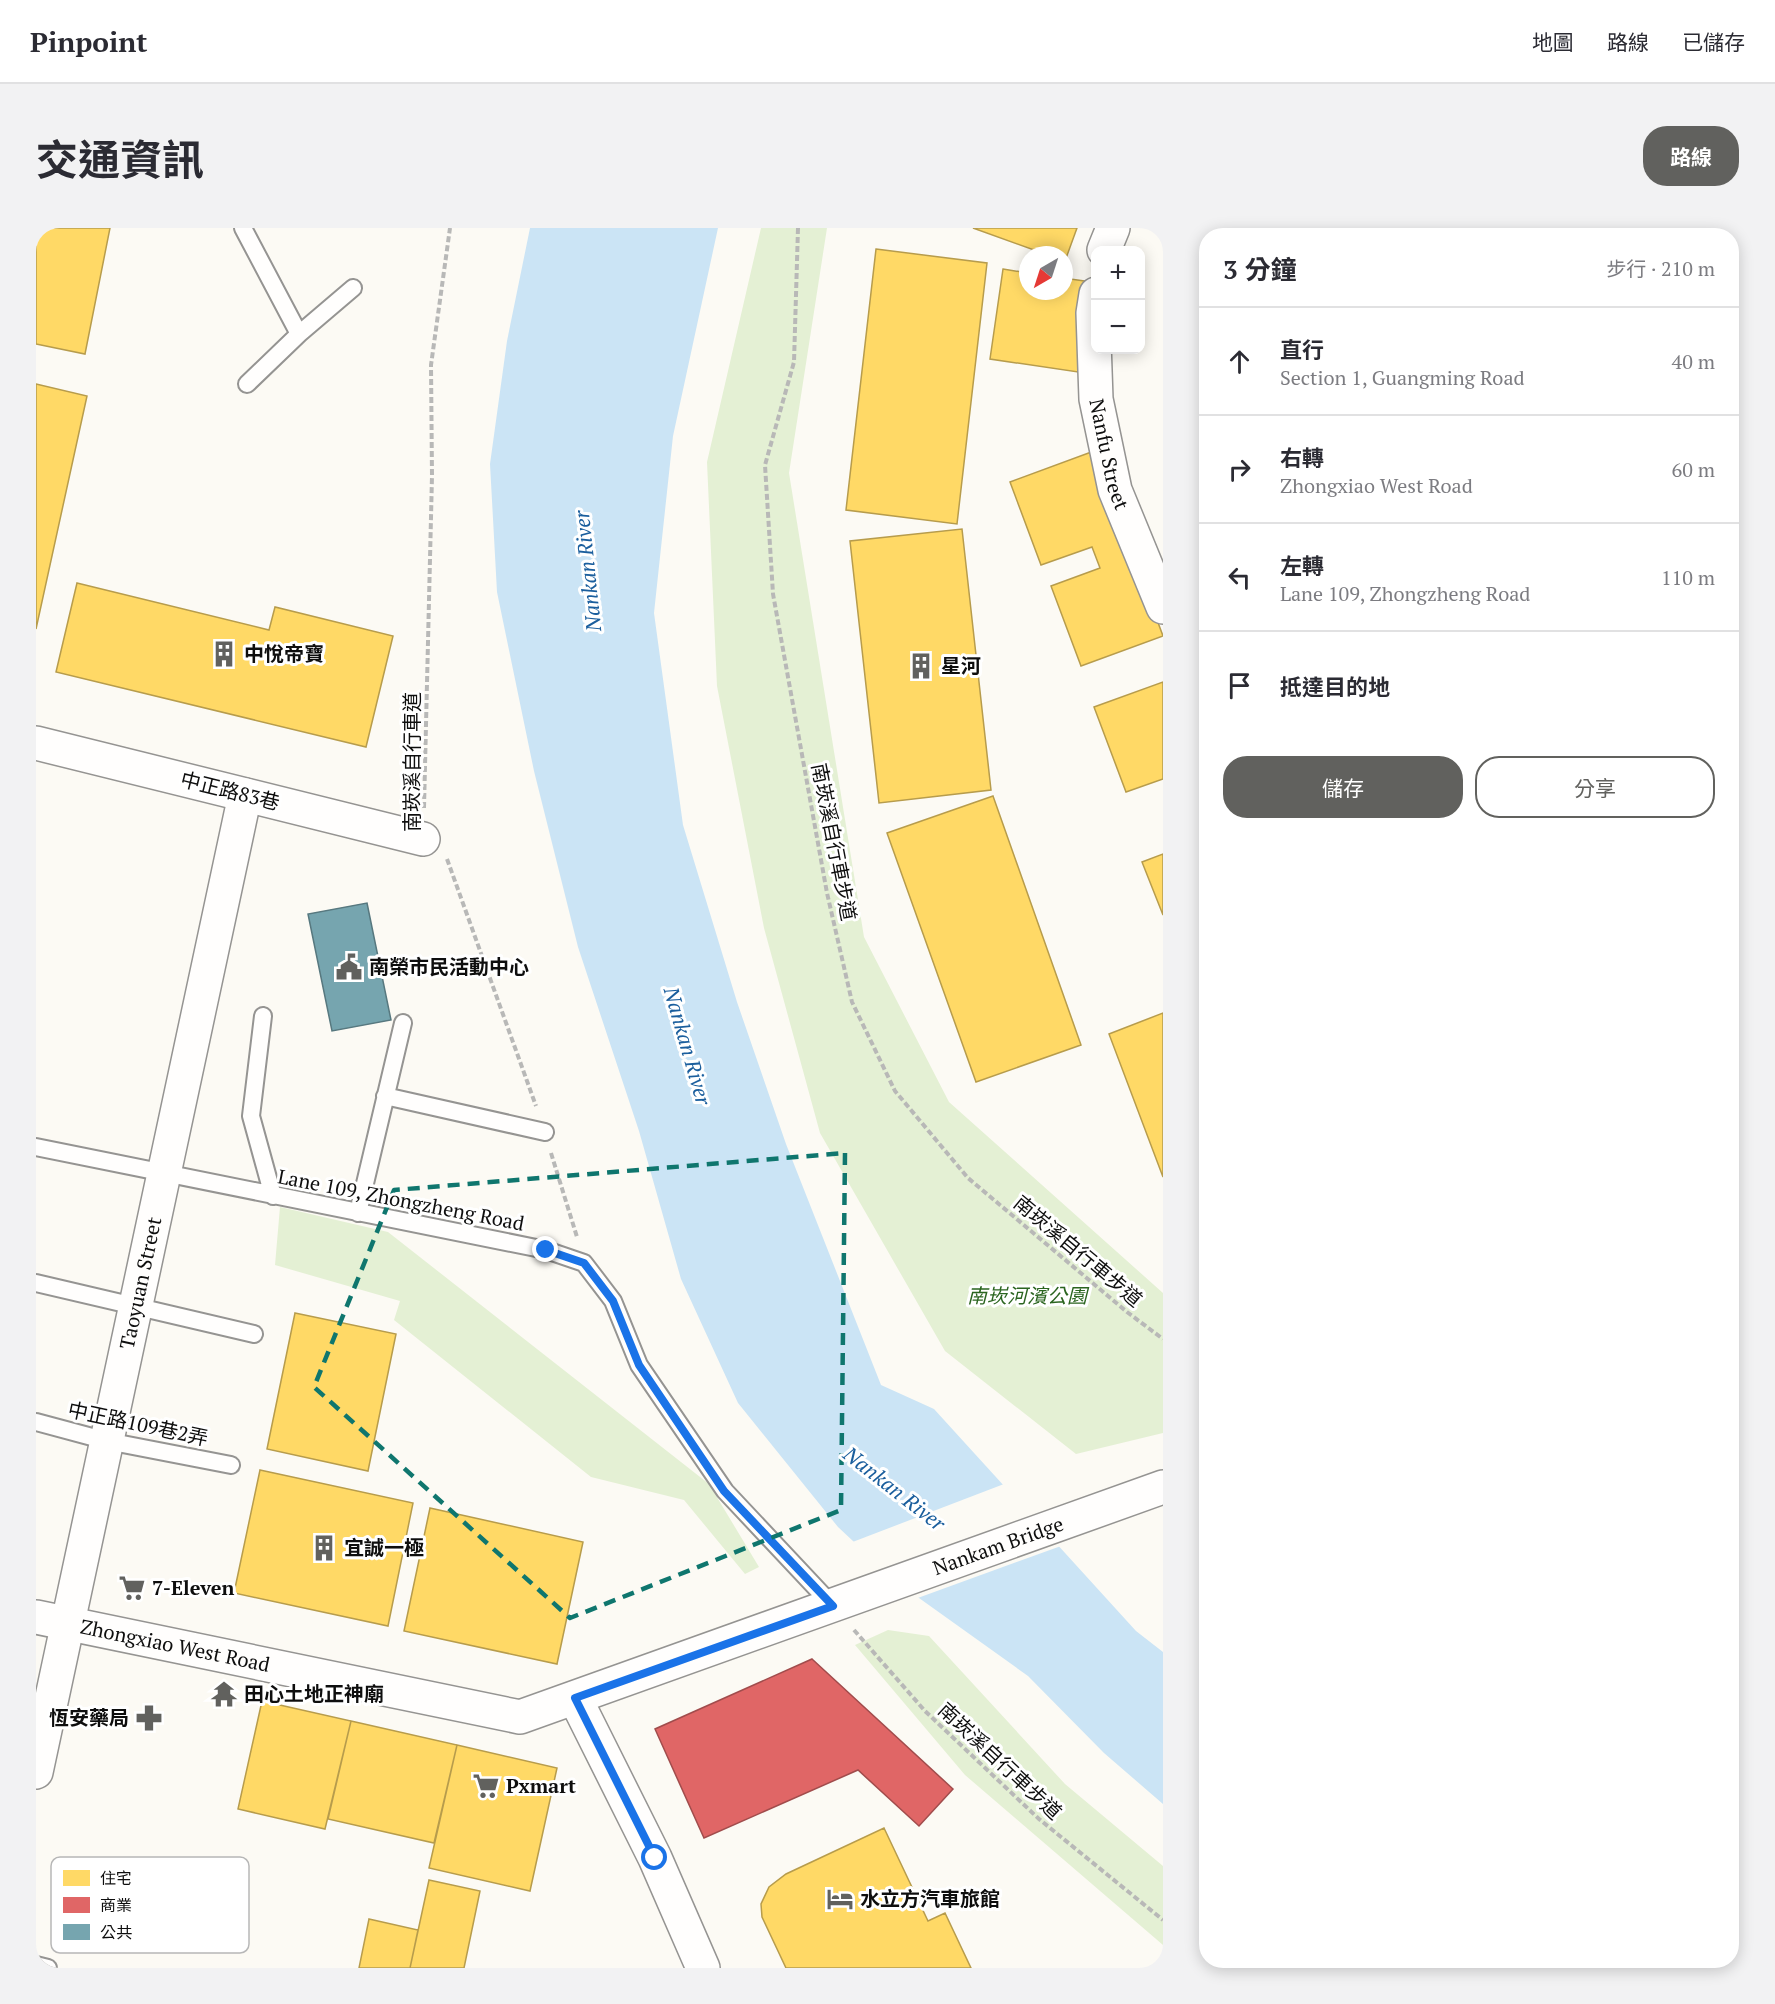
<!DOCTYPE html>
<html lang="zh-TW">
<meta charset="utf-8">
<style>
:root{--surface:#fff;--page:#f2f2f3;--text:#2b2b33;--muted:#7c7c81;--line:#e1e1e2;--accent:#61615e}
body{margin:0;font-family:"PT Serif","Noto Sans TC",serif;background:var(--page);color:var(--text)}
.controls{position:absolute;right:18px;top:18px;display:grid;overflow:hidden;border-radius:12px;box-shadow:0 3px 15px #0003}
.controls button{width:54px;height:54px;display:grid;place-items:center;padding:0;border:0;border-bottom:2px solid var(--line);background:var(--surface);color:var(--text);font:30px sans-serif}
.compass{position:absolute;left:983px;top:18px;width:54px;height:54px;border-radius:50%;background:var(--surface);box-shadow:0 3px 15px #0003;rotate:219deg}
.stop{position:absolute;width:18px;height:18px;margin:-14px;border:4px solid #1a73e8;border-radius:50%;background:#fff}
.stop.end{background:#1a73e8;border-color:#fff;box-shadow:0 2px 6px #0008}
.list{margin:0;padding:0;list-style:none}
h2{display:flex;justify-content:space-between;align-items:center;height:78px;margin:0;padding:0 24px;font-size:26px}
h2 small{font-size:20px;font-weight:400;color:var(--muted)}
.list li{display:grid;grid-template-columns:39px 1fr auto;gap:18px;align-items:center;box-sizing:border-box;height:108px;padding:0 24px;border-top:2px solid var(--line)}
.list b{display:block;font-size:22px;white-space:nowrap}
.list p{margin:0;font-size:20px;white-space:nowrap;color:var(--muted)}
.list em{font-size:20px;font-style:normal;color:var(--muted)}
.actions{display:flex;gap:12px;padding:18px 24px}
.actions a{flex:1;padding:14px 0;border:2px solid var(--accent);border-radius:24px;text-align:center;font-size:21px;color:var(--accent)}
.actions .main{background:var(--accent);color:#fff}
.icon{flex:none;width:33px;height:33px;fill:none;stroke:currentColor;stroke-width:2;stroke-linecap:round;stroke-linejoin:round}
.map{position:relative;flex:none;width:1127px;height:1740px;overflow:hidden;border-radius:24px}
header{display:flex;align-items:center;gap:36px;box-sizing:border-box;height:84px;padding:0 30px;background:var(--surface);border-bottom:2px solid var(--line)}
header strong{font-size:28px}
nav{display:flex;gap:33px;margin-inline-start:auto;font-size:21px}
.intro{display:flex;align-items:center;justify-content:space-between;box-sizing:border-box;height:144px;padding:0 36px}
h1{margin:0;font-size:42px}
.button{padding:15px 27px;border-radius:24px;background:var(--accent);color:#fff;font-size:21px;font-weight:700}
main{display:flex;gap:36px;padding:0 36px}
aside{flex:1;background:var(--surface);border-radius:24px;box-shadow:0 3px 15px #0003}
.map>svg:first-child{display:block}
.green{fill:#e4f0d4}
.water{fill:#cbe4f5}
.pier{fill:#fcfaf4}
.homes{fill:#ffd966;stroke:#b79c4c;stroke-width:1.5}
.shops{fill:#e06666;stroke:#a14c4c;stroke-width:1.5}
.public{fill:#76a5af;stroke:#57787f;stroke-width:1.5}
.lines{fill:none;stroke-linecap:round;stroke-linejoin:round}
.lane-casing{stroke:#959492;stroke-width:20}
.street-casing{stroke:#959492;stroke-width:36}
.path{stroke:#b8b8b7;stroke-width:4;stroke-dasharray:6 3;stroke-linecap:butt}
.lane{stroke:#fffefd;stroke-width:16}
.street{stroke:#fffefd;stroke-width:33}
.route{stroke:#1a73e8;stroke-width:8}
.marked{fill:none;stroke:#0f766e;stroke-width:4.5;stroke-dasharray:12 8;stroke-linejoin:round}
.labels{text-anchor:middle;stroke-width:6;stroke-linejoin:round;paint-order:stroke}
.street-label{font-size:20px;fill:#0e0e0e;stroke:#fff}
.poi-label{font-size:20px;font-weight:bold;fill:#0e0e0e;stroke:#fff;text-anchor:start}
.park-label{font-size:20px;font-style:italic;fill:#2b6520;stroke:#fff}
.water-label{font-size:21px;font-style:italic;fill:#1a5e9d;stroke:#fff}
.key{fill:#fff;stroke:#b7b7b7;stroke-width:1.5}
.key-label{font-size:16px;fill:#0e0e0e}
</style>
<header>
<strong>Pinpoint</strong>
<nav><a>地圖</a><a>路線</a><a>已儲存</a></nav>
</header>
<div class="intro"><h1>交通資訊</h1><a class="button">路線</a></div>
<main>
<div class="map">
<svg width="1127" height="1740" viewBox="0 0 1127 1740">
<rect width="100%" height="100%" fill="#fcfaf4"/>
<path class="green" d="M725,0H791L753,245L828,709L913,874L1127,1065V1205L1040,1226L909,1123L784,905L728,700L681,458L671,234Z
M244,979L352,1004L673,1256L723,1339L709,1346L648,1272L555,1249L358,1092L364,1073L239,1037Z
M852,1402L893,1408L1029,1556L1127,1638V1717L929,1547L819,1417Z"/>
<path class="water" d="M494,0H682L637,208L618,385L647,597L701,774L750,916L845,1157L898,1181L1100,1403L1127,1424V1576L1068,1525L992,1448L862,1355L802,1299L702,1175L645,1051L603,903L542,719L498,543L461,364L454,236L471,113Z"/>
<path class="pier" d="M968,1256L1025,1318L879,1371L860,1357L814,1315Z"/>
<path class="homes" d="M0,0H74L49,126L0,116Z
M937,0H1041L1029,33L1028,27H1012Z
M840,21L951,35L921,296L810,282Z
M967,41L992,45V63H1028V50L1055,54L1042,144L954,131Z
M0,156L51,168L0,401Z
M1058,223L1127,408L1045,438L1015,358L1064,340L1056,319L1005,337L974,254Z
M926,301L955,562L843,575L814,313Z
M41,355L233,402L239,379L357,408L330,519L20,444Z
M1127,454V551L1090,564L1058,479Z
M957,568L1045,817L940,854L851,605Z
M1127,626V687L1106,634Z
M1127,785V949L1073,806Z
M259,1085L360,1106L332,1243L231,1221Z
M224,1242L377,1275L352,1398L198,1365Z
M394,1280L547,1314L521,1436L368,1403Z
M226,1473L315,1493L289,1601L202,1581Z
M315,1493L421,1517L398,1615L292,1591Z
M421,1517L521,1540L494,1663L393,1640Z
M848,1600L892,1693L909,1685L935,1740H750L726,1689L725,1676L733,1659L750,1646Z
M393,1652L444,1663L428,1740H374Z
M333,1691L382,1702L374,1740H323Z"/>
<path class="shops" d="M776,1431L917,1561L883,1598L822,1542L668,1610L619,1501Z"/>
<path class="public" d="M331,675L355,792L296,803L272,686Z"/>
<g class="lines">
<g class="lane-casing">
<path id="lane" d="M207,0L263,106
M211,156L263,106L317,60
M227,788L215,888L237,968
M349,868L509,904
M0,919L510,1022L548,1035L577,1073L603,1137L689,1263L797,1378
M322,985L367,795
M0,1055L218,1106
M0,1194L71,1213L195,1237
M0,1737L12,1740"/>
</g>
<g class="street-casing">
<g id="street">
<path d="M1068,22L1077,0"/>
<path id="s1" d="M1060,66L1057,85L1060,171L1079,262L1127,379"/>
<path d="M0,515L387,611"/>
<path id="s2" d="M0,1389L484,1489L1127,1259"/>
<path d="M539,1470L619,1630L667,1740"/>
<path id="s3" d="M0,1544L209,567"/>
</g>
</g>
<path class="path" d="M762,0L758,134L729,237L737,366L791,665L816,774L859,863L932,950L1091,1084L1127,1111
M388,580L396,248L395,137L414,0
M411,631L500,878
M515,925L541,1009
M818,1402L889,1483L1003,1591L1127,1692"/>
<use href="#lane" class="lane"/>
<use href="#street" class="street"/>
</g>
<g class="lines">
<path class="route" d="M510,1022L548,1035L577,1073L603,1137L688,1263L797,1378L539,1470L619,1630"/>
</g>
<path class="marked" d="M809,925L805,1282L534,1390L278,1159L358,962Z"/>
<defs>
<g id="building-bare" transform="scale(2.07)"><path d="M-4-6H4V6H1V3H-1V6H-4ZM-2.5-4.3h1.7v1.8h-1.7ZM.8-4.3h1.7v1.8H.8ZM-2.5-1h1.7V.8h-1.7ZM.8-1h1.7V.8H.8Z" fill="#61615e" stroke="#fff" stroke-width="2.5" paint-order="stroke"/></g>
<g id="civic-bare" transform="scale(2.07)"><path d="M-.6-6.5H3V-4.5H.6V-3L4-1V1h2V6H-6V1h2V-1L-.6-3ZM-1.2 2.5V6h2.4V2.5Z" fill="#61615e" stroke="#fff" stroke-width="2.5" paint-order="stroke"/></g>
<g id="supermarket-bare" transform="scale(2.07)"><path d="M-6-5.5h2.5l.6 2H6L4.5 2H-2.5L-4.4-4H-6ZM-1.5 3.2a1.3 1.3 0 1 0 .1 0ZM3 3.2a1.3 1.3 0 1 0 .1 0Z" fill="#61615e" stroke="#fff" stroke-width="2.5" paint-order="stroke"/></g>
<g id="temple-bare" transform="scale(2.07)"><path d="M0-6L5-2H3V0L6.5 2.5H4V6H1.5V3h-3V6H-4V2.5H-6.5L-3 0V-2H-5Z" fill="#61615e" stroke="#fff" stroke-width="2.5" paint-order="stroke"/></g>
<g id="pharmacy-bare" transform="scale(2.07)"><path d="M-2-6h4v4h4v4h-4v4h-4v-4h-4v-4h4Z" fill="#61615e" stroke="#fff" stroke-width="2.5" paint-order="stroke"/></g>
<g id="hotel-bare" transform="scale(2.07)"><path d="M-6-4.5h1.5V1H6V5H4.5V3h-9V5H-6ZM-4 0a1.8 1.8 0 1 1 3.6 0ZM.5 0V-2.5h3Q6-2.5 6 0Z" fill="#61615e" stroke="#fff" stroke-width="2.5" paint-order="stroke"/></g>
</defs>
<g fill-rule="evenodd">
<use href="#building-bare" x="188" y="426"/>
<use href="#building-bare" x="885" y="438"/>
<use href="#civic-bare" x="313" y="739"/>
<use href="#building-bare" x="288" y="1320"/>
<use href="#supermarket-bare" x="96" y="1360"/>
<use href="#temple-bare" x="188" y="1466"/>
<use href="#pharmacy-bare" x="113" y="1490"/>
<use href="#supermarket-bare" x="450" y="1558"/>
<use href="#hotel-bare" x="804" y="1671"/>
</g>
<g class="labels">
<g class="street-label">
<text dy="7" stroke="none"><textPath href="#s1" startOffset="162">Nanfu Street</textPath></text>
<text transform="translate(376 534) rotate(-90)" y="7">南崁溪自行車道</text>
<text transform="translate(194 563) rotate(14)" y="7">中正路83巷</text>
<text transform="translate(798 614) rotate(79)" y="7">南崁溪自行車步道</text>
<text transform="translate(365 972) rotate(11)" y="7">Lane 109, Zhongzheng Road</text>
<text transform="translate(1042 1023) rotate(40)" y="7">南崁溪自行車步道</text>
<text dy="7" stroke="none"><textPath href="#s3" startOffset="500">Taoyuan Street</textPath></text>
<text transform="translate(102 1196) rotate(12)" y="7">中正路109巷2弄</text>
<text dy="7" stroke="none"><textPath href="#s2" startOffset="1002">Nankam Bridge</textPath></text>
<text dy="7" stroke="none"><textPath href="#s2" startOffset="142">Zhongxiao West Road</textPath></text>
<text transform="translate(964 1533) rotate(43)" y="7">南崁溪自行車步道</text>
</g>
<g class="poi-label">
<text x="208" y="433">中悅帝寶</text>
<text x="905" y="445">星河</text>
<text x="333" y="746">南榮市民活動中心</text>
<text x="308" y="1327">宜誠一極</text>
<text x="116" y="1367">7-Eleven</text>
<text x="208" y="1473">田心土地正神廟</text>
<text x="93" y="1497" text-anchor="end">恆安藥局</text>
<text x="470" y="1565">Pxmart</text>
<text x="824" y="1678">水立方汽車旅館</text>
</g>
<g class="park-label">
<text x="991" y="1075">南崁河濱公園</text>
</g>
<g class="water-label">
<text transform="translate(552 343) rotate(-96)" y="7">Nankan River</text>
<text transform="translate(651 818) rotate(74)" y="7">Nankan River</text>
<text transform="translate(858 1261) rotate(38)" y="7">Nankan River</text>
</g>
</g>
<rect x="15" y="1629" width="198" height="96" rx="9" class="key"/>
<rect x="27" y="1642" width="27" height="16" fill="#ffd966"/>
<rect x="27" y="1669" width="27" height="16" fill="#e06666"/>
<rect x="27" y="1696" width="27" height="16" fill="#76a5af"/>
<g class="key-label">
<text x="64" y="1656">住宅</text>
<text x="64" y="1683">商業</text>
<text x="64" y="1710">公共</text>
</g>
</svg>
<div class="controls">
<button>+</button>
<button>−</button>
</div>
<svg class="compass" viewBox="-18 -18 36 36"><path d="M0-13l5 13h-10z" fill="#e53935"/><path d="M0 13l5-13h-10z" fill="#7c7c81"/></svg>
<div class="stop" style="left:619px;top:1630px"></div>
<div class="stop end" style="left:510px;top:1022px"></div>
</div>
<aside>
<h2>3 分鐘<small>步行 · 210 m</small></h2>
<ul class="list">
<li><svg class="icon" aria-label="ahead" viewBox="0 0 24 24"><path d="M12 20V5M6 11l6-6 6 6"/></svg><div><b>直行</b><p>Section 1, Guangming Road</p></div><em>40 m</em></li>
<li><svg class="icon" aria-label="right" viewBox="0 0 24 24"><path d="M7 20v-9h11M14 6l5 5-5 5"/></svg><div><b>右轉</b><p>Zhongxiao West Road</p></div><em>60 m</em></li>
<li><svg class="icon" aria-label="left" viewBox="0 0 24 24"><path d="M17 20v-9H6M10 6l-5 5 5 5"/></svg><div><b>左轉</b><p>Lane 109, Zhongzheng Road</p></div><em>110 m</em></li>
<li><svg class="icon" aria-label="arrive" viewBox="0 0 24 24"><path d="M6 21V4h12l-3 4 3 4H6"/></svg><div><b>抵達目的地</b></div></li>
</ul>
<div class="actions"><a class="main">儲存</a><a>分享</a></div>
</aside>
</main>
